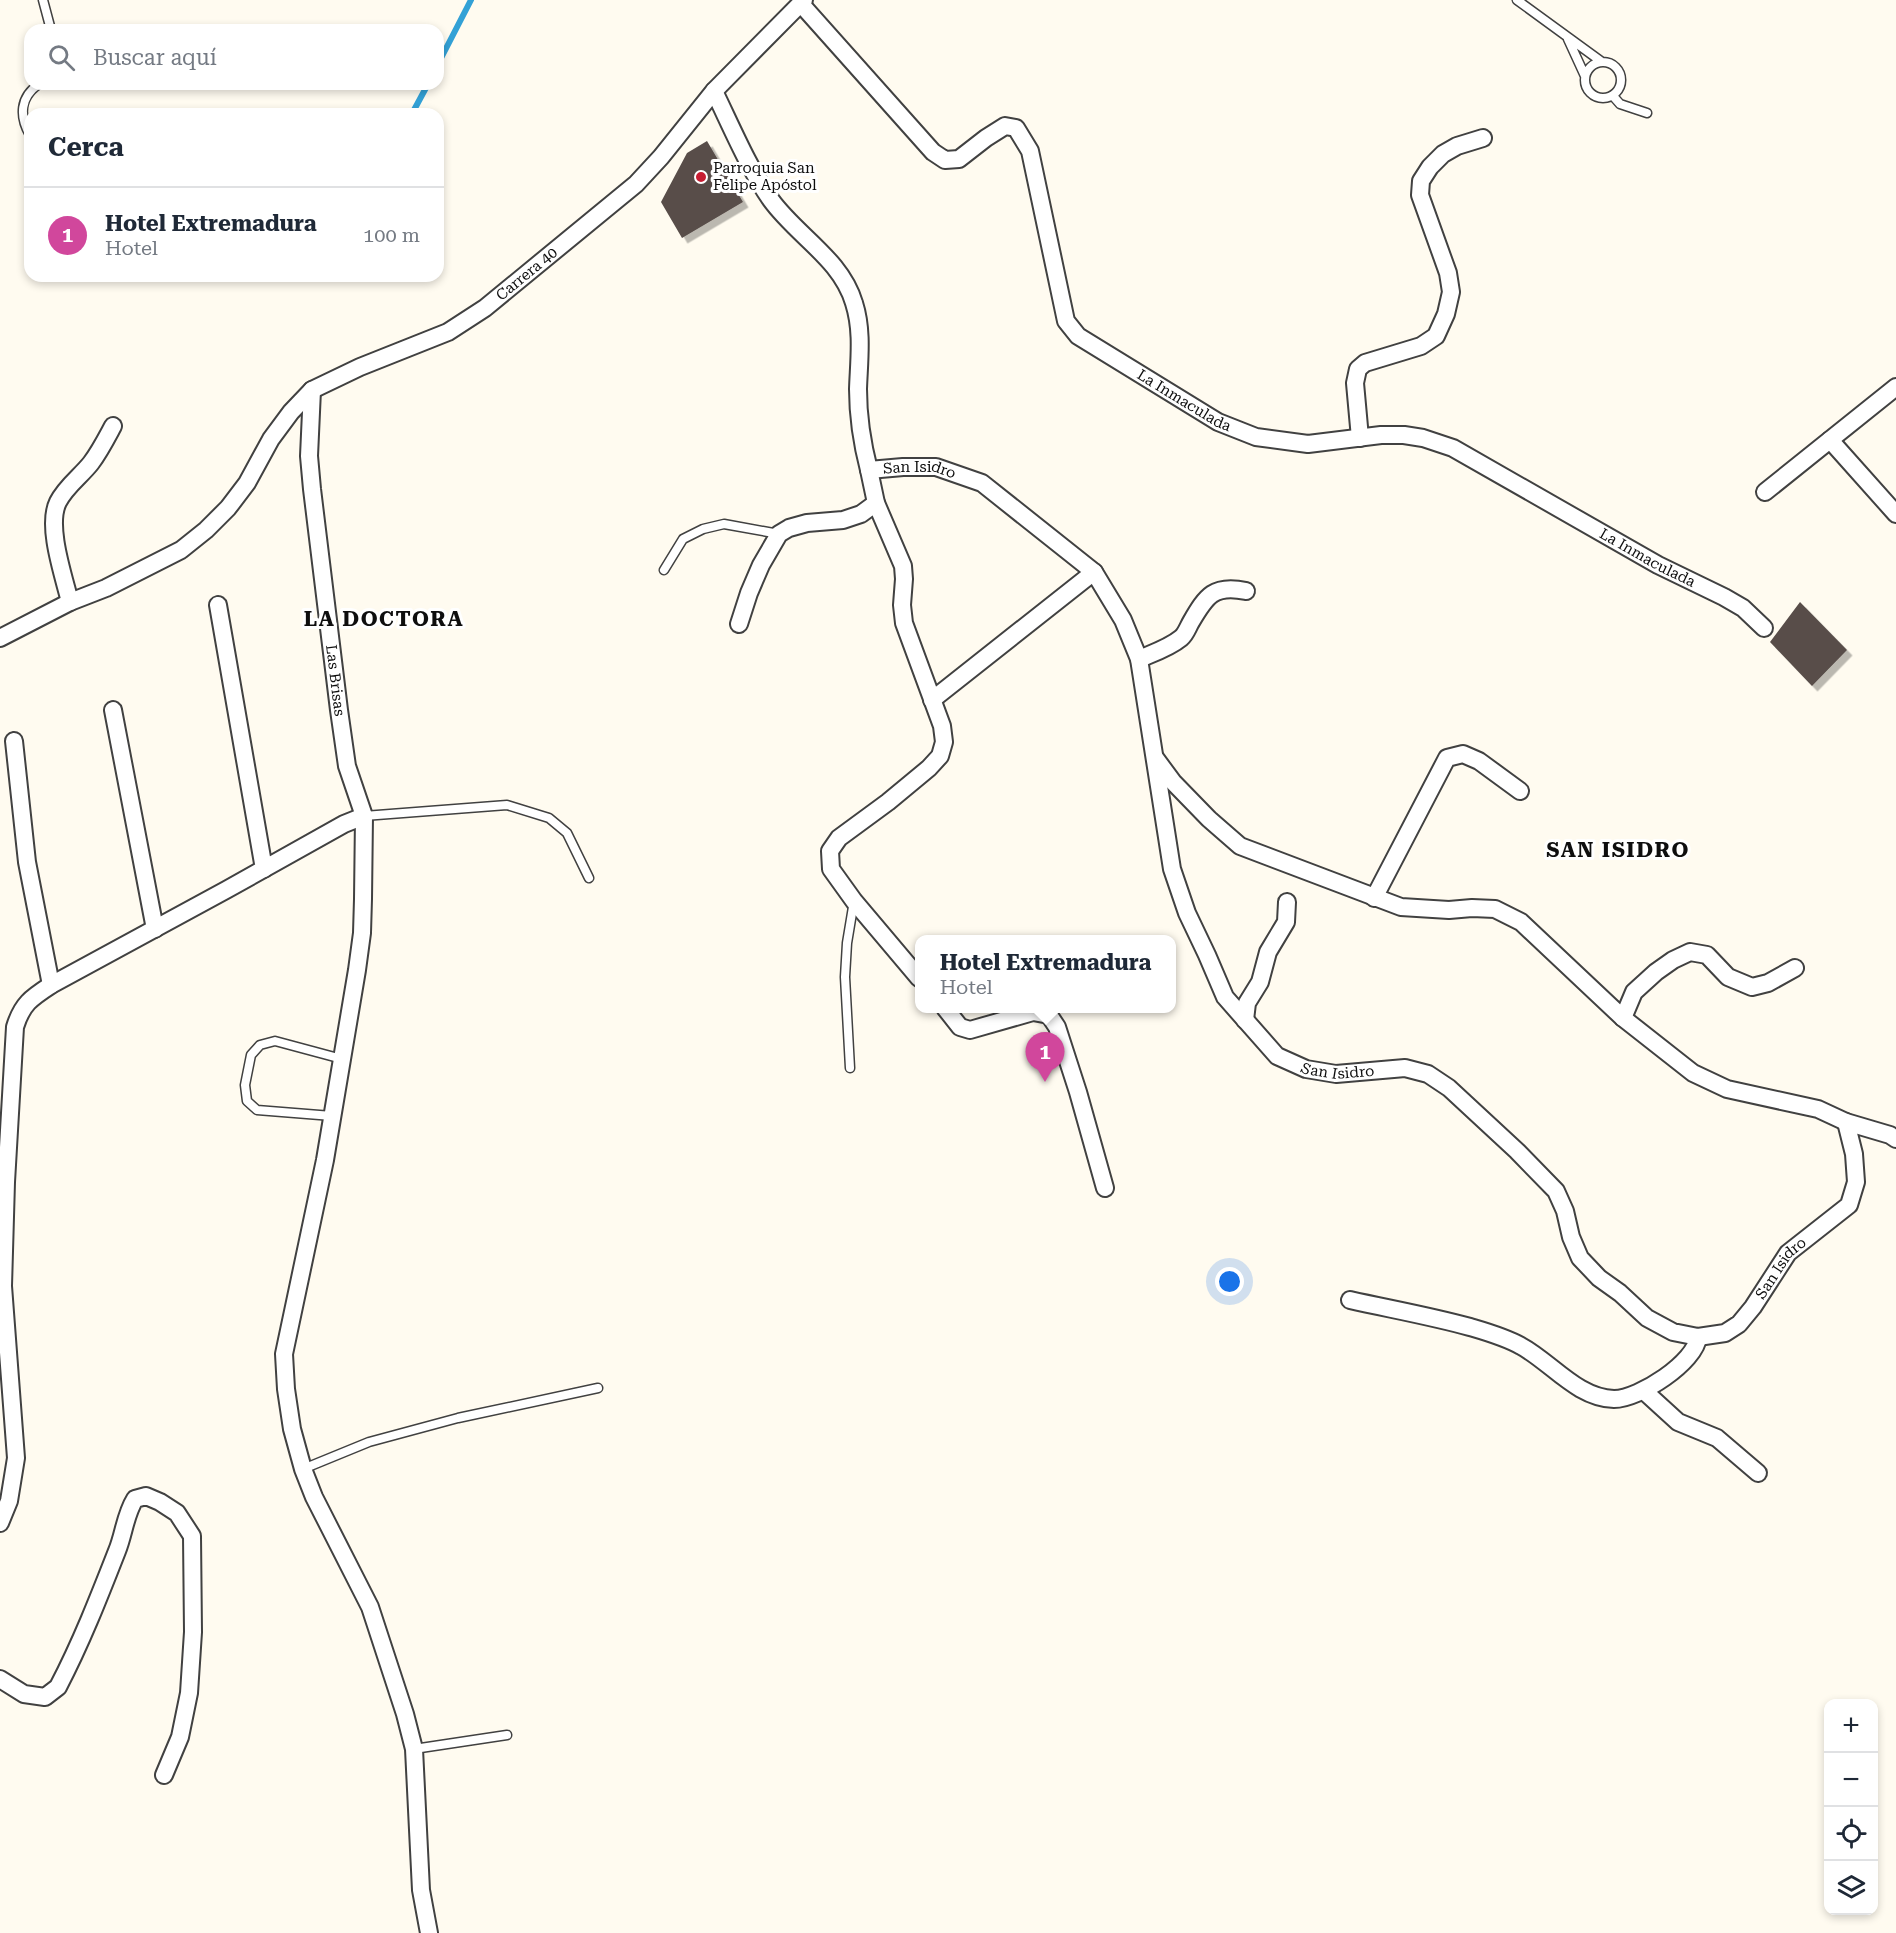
<!DOCTYPE html>
<html lang="es">
<meta charset="utf-8">
<style>
:root{--surface:#fff;--page:#f2f2f3;--text:#1f2937;--muted:#747a83;--line:#e0e1e3;--accent:#ea580c}
body{margin:0;font-family:"Roboto Serif",serif;background:var(--page);color:var(--text)}
.controls{position:absolute;right:18px;bottom:18px;display:grid;overflow:hidden;border-radius:12px;box-shadow:0 3px 9px #0003}
.controls button{width:54px;height:54px;display:grid;place-items:center;padding:0;border:0;border-bottom:2px solid var(--line);background:var(--surface);color:var(--text);font:30px sans-serif}
.you{position:absolute;left:1230px;top:1282px;width:21px;height:21px;margin:-15px;border:4px solid #fff;border-radius:50%;background:#1a73e8;box-shadow:0 0 0 9px #1a73e833}
.badge{display:grid;place-items:center;width:39px;height:39px;border-radius:50%;background:var(--accent);color:#fff;font-size:20px;font-weight:700}
.pin{position:absolute;translate:-50% -50px;filter:drop-shadow(0 2px 3px #0008)}
.pin::after{content:'';position:absolute;top:32px;width:21px;height:18px;background:inherit;clip-path:polygon(0 0,100% 0,50% 100%)}
.popup{position:absolute;left:915px;top:935px;width:261px;height:78px;box-sizing:border-box;display:grid;place-content:center;border-radius:12px;background:var(--surface);filter:drop-shadow(0 2px 4px #0005);font-size:20px;white-space:nowrap;color:var(--muted)}
.popup b{font-size:22px;color:var(--text)}
.popup::after{content:'';position:absolute;left:50%;top:100%;margin-left:-12px;border:12px solid transparent;border-top-color:var(--surface)}
.list{margin:0;padding:0;list-style:none}
h2{display:flex;justify-content:space-between;align-items:center;height:78px;margin:0;padding:0 24px;font-size:26px}
h2 small{font-size:20px;font-weight:400;color:var(--muted)}
.list li{display:grid;grid-template-columns:39px 1fr auto;gap:18px;align-items:center;box-sizing:border-box;height:96px;padding:0 24px;border-top:2px solid var(--line)}
.list b{display:block;font-size:22px;white-space:nowrap}
.list p{margin:0;font-size:20px;white-space:nowrap;color:var(--muted)}
.list em{font-size:20px;font-style:normal;color:var(--muted)}
.icon{flex:none;width:33px;height:33px;fill:none;stroke:currentColor;stroke-width:2;stroke-linecap:round;stroke-linejoin:round}
.map{position:relative;flex:none;width:1896px;height:1933px;overflow:hidden}
.search{position:absolute;background:var(--surface);box-shadow:0 3px 9px #0003;left:24px;top:24px;width:420px;height:66px;display:flex;align-items:center;gap:15px;box-sizing:border-box;padding:0 21px;border-radius:18px;color:var(--muted);font-size:22px}
.panel{position:absolute;background:var(--surface);box-shadow:0 3px 9px #0003;left:24px;top:108px;width:420px;height:174px;border-radius:18px}
.map>svg:first-child{display:block}
.lines{fill:none;stroke-linecap:round;stroke-linejoin:round}
.stream{stroke:#33a1d6;stroke-width:6}
.building{fill:#584e4a;filter:url(#shadow)}
.service-casing{stroke:#414141;stroke-width:11}
.minor-casing{stroke:#414141;stroke-width:20}
.service{stroke:#fff;stroke-width:8}
.minor{stroke:#fff;stroke-width:16}
.poi-dot{fill:#c71d32;stroke:#fff;stroke-width:2}
.labels{text-anchor:middle;stroke-width:6;stroke-linejoin:round;paint-order:stroke}
.poi-label{font-size:15px;fill:#0e0e0e;stroke:#fff;text-anchor:start}
.street-label{font-size:15px;fill:#0e0e0e;stroke:#fff}
.district-label{font-size:21px;font-weight:bold;letter-spacing:1.5px;fill:#0e0e0e;stroke:#fff}
</style>
<div class="map">
<svg width="1896" height="1933" viewBox="0 0 1896 1933">
<defs>
<filter id="shadow"><feDropShadow dx="5.5" dy="5.5" stdDeviation="0" flood-color="#0004"/></filter>
</defs>
<rect width="100%" height="100%" fill="#fffbf0"/>
<g class="lines">
<path class="stream" d="M438,64L471,0
M414,110L428,84"/>
</g>
<path class="building" d="M707,141L743,202L682,238L661,202L687,153Z
M1800,602L1847,650L1812,686L1770,642Z"/>
<g class="lines">
<g class="service-casing">
<path id="service" d="M43,0L51,30
M1517,0L1602,62
M1568,39L1585,76
M1585 80a18 18 0 1 1 36 0a18 18 0 1 1-36 0Z
M1613,96L1620,104L1647,113
M30,135C19,116 20,97 39,84
M664,570L683,539L703,529L724,524L779,534
M364,816L507,805L549,818L567,833L589,878
M850,1068L845,977L847,943L854,901
M332,1116L257,1110L247,1101L245,1085L251,1055L260,1045L275,1041L342,1059
M303,1469L369,1442L458,1418L598,1388
M414,1749L507,1735"/>
</g>
<g class="minor-casing">
<g id="minor">
<path id="s1" d="M801,4L933,152L945,160L959,159L986,138L1005,126L1016,128L1030,151L1066,321L1078,336L1218,422L1256,437L1308,444L1381,435H1404L1423,438L1453,448L1658,565L1724,597L1743,608L1764,628"/>
<path id="s2" d="M714,91C732,128 748,167 771,200C797,236 841,259 854,303C863,331 859,360 858,389C858,417 862,443 869,470L903,467H936L982,483L1094,572L1123,620L1139,659L1172,869L1187,913L1207,955L1225,997L1277,1056L1306,1069L1336,1074L1405,1068L1428,1074L1449,1088L1517,1151L1556,1191L1565,1211L1571,1237L1580,1258L1599,1278L1620,1293L1647,1318L1673,1332L1698,1337L1725,1333L1739,1324L1753,1307L1788,1253L1849,1205L1856,1182L1854,1154L1846,1122"/>
<path id="s3" d="M312,390L309,456L312,489L339,710L347,766L364,816L363,899L362,933L357,970L325,1160L284,1354L286,1389L292,1429L303,1469L314,1497L370,1607L405,1714L414,1749L421,1890L429,1933"/>
<path d="M1360,438L1355,383L1358,369L1365,363L1421,346L1436,336L1446,314L1451,292L1448,273L1420,195L1421,181L1430,167L1443,154L1457,146L1483,138"/>
<path d="M1830,440L1896,514"/>
<path d="M869,470L876,503L903,566L904,579L902,605L904,623L942,726L944,742L940,756L929,768L888,802L839,838L830,851L831,869L854,901L919,978"/>
<path d="M1765,492L1896,387"/>
<path d="M70,602C64,577 46,526 58,502C66,486 81,476 91,463C100,451 106,439 113,426"/>
<path d="M218,605L264,869"/>
<path d="M739,624L749,593L761,565L779,534L789,528L807,523L843,520L861,514L876,503"/>
<path id="s4" d="M0,638L70,602L106,588L181,550L206,530L228,508L247,483L271,439L291,412L312,390L360,367L448,332L485,308L636,184L661,157L714,91L804,0"/>
<path d="M1139,659C1153,653 1169,648 1181,638C1186,634 1188,627 1191,622C1206,596 1214,584 1246,591"/>
<path d="M932,700L1094,572"/>
<path d="M113,710L155,929"/>
<path d="M14,741L27,862L51,985"/>
<path d="M1156,759L1173,782L1209,819L1240,846L1401,907L1449,910L1472,908L1495,909L1521,922L1623,1018L1693,1073L1727,1089L1818,1109L1846,1122L1890,1135L1896,1139"/>
<path d="M1374,898L1447,758L1463,754L1479,761L1520,791"/>
<path d="M945,1008L960,1027L970,1030L1033,1012L1049,1015L1057,1027L1078,1092L1105,1188"/>
<path d="M1623,1018L1634,992L1656,972L1673,960L1690,952L1707,955L1728,977L1752,987L1768,983L1795,968"/>
<path d="M1245,1020L1247,1003L1260,982L1268,952L1286,922L1287,902"/>
<path d="M1350,1300C1390,1309 1430,1316 1470,1327C1487,1332 1505,1337 1521,1346C1551,1362 1577,1398 1614,1399C1639,1399 1696,1362 1698,1337"/>
<path d="M1644,1391L1678,1422L1717,1438L1758,1473"/>
<path d="M0,1523L9,1501L16,1458L3,1286L6,1182L15,1027C22,1004 31,998 51,985L226,890L344,824L364,816"/>
<path d="M0,1679L24,1694L45,1697L58,1687C81,1643 99,1597 117,1551C124,1534 125,1515 135,1499L146,1496L160,1502L177,1513L192,1536L193,1632L189,1693L180,1737L164,1775"/>
</g>
</g>
<use href="#service" class="service"/>
<use href="#minor" class="minor"/>
</g>
<circle class="poi-dot" cx="701" cy="177" r="6"/>
<g class="labels">
<g class="poi-label">
<text x="713" y="173">Parroquia San<tspan x="713" dy="17">Felipe Apóstol</tspan></text>
</g>
<g class="street-label">
<text dy="5" stroke="none"><textPath href="#s4" startOffset="656">Carrera 40</textPath></text>
<text dy="5" stroke="none"><textPath href="#s1" startOffset="639">La Inmaculada</textPath></text>
<text dy="5" stroke="none"><textPath href="#s2" startOffset="476">San Isidro</textPath></text>
<text dy="5" stroke="none"><textPath href="#s1" startOffset="1143">La Inmaculada</textPath></text>
<text dy="5" stroke="none"><textPath href="#s3" startOffset="292">Las Brisas</textPath></text>
<text dy="5" stroke="none"><textPath href="#s2" startOffset="1276">San Isidro</textPath></text>
<text dy="5" stroke="none"><textPath href="#s2" startOffset="1872">San Isidro</textPath></text>
</g>
<g class="district-label">
<text x="384" y="626">LA DOCTORA</text>
<text x="1618" y="857">SAN ISIDRO</text>
</g>
</g>
</svg>
<div class="controls">
<button>+</button>
<button>−</button>
<button><svg class="icon" aria-label="locate" viewBox="0 0 24 24"><circle cx="12" cy="12" r="6"/><path d="M12 2v4M12 18v4M2 12h4M18 12h4"/></svg></button>
<button><svg class="icon" aria-label="layers" viewBox="0 0 24 24"><path d="M12 4l9 5-9 5-9-5zM3 14l9 5 9-5"/></svg></button>
</div>
<div class="you"></div>
<div class="pin badge" style="left:1045px;top:1082px;background:#d1479c">1</div>
<div class="popup"><b>Hotel Extremadura</b>Hotel</div>
<div class="search"><svg class="icon" aria-label="search" viewBox="0 0 24 24"><circle cx="10" cy="10" r="6"/><path d="M15 15l6 6"/></svg>Buscar aquí</div>
<section class="panel">
<h2>Cerca<small></small></h2>
<ul class="list">
<li><span class="badge" style="background:#d1479c">1</span><div><b>Hotel Extremadura</b><p>Hotel</p></div><em>100 m</em></li>
</ul>
</section>
</div>
